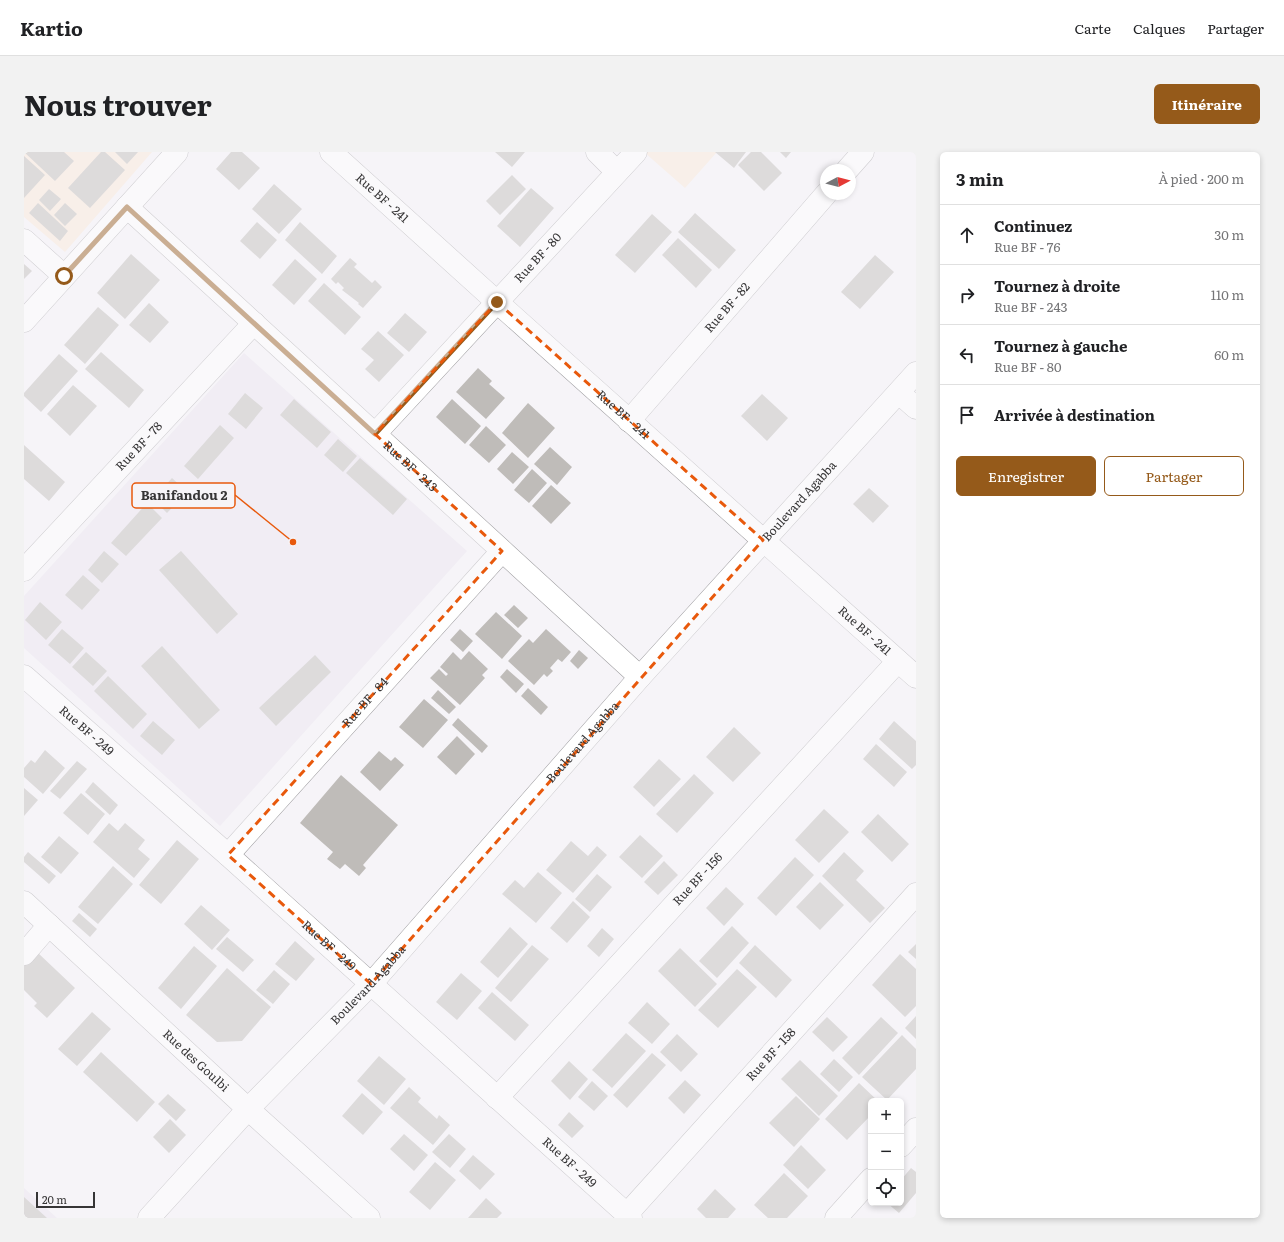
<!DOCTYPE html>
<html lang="fr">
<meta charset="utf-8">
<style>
:root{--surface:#fff;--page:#f2f2f2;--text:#202124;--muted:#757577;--line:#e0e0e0;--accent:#955a1a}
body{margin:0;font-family:Literata,serif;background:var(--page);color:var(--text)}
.controls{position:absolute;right:12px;bottom:12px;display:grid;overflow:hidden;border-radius:6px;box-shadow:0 2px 6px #0003}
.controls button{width:36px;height:36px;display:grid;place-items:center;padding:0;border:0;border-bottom:1px solid var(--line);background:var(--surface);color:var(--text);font:20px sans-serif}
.compass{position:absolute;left:796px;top:12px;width:36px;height:36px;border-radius:50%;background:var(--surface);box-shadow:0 2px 6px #0003;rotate:83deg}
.scale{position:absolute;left:12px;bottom:10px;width:59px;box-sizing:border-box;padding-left:4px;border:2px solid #363536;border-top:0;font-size:11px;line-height:14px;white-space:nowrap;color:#363536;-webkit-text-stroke:3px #f6f4f8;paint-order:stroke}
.stop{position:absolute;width:12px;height:12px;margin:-9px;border:3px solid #955a1a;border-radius:50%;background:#fff}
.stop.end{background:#955a1a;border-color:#fff;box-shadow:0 1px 4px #0008}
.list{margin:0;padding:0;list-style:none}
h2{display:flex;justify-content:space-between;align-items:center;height:52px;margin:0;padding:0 16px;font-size:17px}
h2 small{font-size:13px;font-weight:400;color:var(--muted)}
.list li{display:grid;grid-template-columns:26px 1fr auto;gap:12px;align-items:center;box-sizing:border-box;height:60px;padding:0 16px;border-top:1px solid var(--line)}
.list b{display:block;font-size:15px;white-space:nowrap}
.list p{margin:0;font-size:13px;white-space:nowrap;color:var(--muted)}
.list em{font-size:13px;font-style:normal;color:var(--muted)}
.actions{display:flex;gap:8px;padding:12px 16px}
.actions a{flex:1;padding:9px 0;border:1px solid var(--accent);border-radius:6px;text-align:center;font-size:14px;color:var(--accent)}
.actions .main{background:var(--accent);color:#fff}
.icon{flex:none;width:22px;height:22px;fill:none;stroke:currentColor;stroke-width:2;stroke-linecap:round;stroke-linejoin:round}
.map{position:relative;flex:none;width:892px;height:1066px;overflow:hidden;border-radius:6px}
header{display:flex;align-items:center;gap:24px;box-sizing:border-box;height:56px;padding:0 20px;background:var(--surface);border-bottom:1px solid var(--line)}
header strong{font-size:19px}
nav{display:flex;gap:22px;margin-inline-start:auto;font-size:14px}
.intro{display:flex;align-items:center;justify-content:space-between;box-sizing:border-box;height:96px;padding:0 24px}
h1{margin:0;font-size:28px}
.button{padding:10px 18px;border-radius:6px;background:var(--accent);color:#fff;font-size:14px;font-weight:700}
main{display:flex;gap:24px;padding:0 24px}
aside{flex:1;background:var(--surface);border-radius:6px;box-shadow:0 2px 6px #0003}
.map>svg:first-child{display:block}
.commercial{fill:#fae8d7}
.built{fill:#eae5ef}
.building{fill:#bfbcb9}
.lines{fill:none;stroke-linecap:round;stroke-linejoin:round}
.street-casing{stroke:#9f9ea1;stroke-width:23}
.secondary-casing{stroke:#9f9ea1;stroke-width:23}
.street{stroke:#fff;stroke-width:22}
.secondary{stroke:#fff;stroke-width:22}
.route{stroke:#955a1a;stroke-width:5}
.marked{fill:none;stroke:#e8590c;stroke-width:3;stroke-dasharray:8 5;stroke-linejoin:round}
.labels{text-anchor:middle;stroke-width:3;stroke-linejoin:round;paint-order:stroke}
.street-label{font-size:12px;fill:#363536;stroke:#f6f4f8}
.leader{fill:none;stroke:#e8590c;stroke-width:1.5}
.callout-dot{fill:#e8590c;stroke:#f6f4f8;stroke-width:1.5}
.callout{fill:#f6f4f8;stroke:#e8590c;stroke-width:1.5}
.callout-label{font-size:13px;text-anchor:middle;font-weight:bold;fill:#363536}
</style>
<header>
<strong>Kartio</strong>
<nav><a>Carte</a><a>Calques</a><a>Partager</a></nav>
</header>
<div class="intro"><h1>Nous trouver</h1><a class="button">Itinéraire</a></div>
<main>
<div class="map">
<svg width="892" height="1066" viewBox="0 0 892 1066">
<rect width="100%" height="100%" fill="#f6f4f8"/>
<path class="commercial" d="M0,0H128L41,100L0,65Z
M620,0H693L661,36Z"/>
<path class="built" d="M220,201L443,399L196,674L0,496V444Z
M0,1036L33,1066H0Z"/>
<path class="building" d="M0,0H40L50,9L31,29Z
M77,0H81L101,18L66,56L44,36Z
M91,0H114L103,12Z
M207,0H218L236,16L215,38L192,17Z
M471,0H501L488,15Z
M691,0H722L710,16Z
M727,0H737L758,21L740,39L714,13Z
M756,0H767L762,6Z
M0,4L21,23L0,46Z
M488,23L502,37L476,63L462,49Z
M250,32L278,57L255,82L228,57Z
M507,36L530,56L496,95L473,74Z
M25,37L37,47L26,59L15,48Z
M14,51L44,79L36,89L5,61Z
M41,51L53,62L41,74L30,63Z
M671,61L712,98L695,117L654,80Z
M628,62L648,80L611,121L591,103Z
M233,70L253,88L236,107L216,89Z
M276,70L313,104L298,122L261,88Z
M654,86L688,118L672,136L638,103Z
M107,102L136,128L101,167L73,141Z
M851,103L870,120L836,157L817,140Z
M326,106L333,112L330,115L348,131L351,128L358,135L339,156L334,152L335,151L318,138L320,136L314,130L312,132L307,127Z
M271,107L293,127L270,153L248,133Z
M0,112L8,119L0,127Z
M300,131L337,165L321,183L284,149Z
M125,151L145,170L126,191L105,173Z
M74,155L95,173L61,212L40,193Z
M381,161L403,180L385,200L363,181Z
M354,179L380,203L355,230L341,217L350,208L337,197Z
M77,200L120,238L105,256L61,217Z
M35,202L54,219L17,260L0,244V241Z
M454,216L468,229L465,232L481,246L462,267L432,240Z
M49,233L73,254L46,284L23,262Z
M221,241L239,256L222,277L204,262Z
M738,242L764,266L743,289L717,264Z
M270,247L307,280L293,296L256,263Z
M428,247L457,274L441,292L412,265Z
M504,251L531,276L504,306L478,281Z
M196,273L210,286L174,327L160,314Z
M462,274L482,293L465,311L445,293Z
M314,287L333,304L319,320L300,303Z
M0,293L41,330L25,349L0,327Z
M526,295L548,315L533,333L510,312Z
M488,300L505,315L489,332L473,317Z
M336,306L383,347L369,363L322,321Z
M508,317L523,331L505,351L490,338Z
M148,326L163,340L143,361L129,347Z
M527,333L547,351L527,372L508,354Z
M845,336L865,354L849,371L829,352Z
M123,351L138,366L102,404L87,391Z
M80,399L95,412L78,431L64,418Z
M157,399L214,462L193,482L135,418Z
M59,423L76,438L58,458L41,443Z
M16,450L38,470L22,488L1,468Z
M490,453L504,466L494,476L480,463Z
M472,460L498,484L478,507L451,482Z
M38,477L60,496L46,512L24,493Z
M436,477L449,489L439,500L426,488Z
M522,477L547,500L538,510L534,507L526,516L529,519L523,525L520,522L510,533L484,509L505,487L509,491Z
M138,494L196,558L175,577L117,514Z
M555,498L564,506L554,517L546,509Z
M445,499L464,517L458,523L461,526L436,553L406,526L415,517L422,524L424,522L416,515L429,500L437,508Z
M62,500L83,519L69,534L48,515Z
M291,503L307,520L252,574L235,556Z
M483,517L500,532L492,541L476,525Z
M84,524L123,562L109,577L70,539Z
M504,536L524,555L517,563L497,544Z
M414,538L432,555L425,562L407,546Z
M400,547L424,568L399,596L375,575Z
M434,566L464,594L458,601L428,573Z
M129,569L151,588L138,603L116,584Z
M870,569L892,589V613L888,617L855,587Z
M710,575L737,601L709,630L682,605Z
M433,584L451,602L432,623L413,605Z
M852,592L883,620L870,635L839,607Z
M21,598L41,616L19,642L0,625V616L7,608L11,611Z
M355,599L367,609L371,605L380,613L356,639L336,620Z
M635,607L657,627L630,655L609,635Z
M53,609L63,617L36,647L26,639Z
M670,622L690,641L653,681L632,662Z
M317,623L374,673L339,713L342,716L335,724L321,712L316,717L303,707L309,700L276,671Z
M69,630L94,653L86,663L61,640Z
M0,636L14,648L0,664Z
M57,641L81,662L64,683L39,661Z
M800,657L825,680L795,711L771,688Z
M854,662L885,692L868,710L837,680Z
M85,671L94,679L101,671L121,688L114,697L126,707L110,726L69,690Z
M616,683L639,704L618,726L595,705Z
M35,684L55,701L37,722L17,705Z
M153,688L175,707L137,752L115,733Z
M547,689L564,704L573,694L583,703L549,741L522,718Z
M4,700L32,724L25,732L0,710V705Z
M820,700L840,719L832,728L861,756L846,771L798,724Z
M771,705L790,723L752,764L733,746Z
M640,709L654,723L634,743L620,730Z
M89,714L109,732L74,772L54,755Z
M514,720L538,741L512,771L478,742L491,728L500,736Z
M573,722L588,735L566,760L551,747Z
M796,730L820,753L796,778L772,755Z
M702,735L720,752L700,774L682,756Z
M549,749L566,765L543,791L526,776Z
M177,753L206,778L188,798L160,772Z
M55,761L73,777L66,785L48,769Z
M708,774L725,791L693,826L675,809Z
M486,775L504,792L474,826L456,810Z
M578,776L590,787L575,805L563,794Z
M203,785L230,808L219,820L192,797Z
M271,789L291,807L272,829L251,812Z
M892,792V807L884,800Z
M508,793L525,807L487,850L471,836Z
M731,793L768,828L752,846L715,811Z
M170,794L193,814L157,857L134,836Z
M656,796L693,832L671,855L634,819Z
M13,800L51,836L23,866L10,854L13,851L0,838V814Z
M876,802L892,817V854L881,865L848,833Z
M203,816L247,855L218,889L193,890L162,863Z
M713,817L733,835L694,876L674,858Z
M250,818L266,832L249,852L232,838Z
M437,821L458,839L433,868L412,850Z
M468,840L505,873L491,889L454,856Z
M623,850L646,872L628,892L604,871Z
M68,860L87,877L53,914L34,897Z
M892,864V887L881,876Z
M803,865L824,885L809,900L788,880Z
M857,865L874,881L835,923L818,906Z
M602,881L622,899L588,936L568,918Z
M653,882L674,902L657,920L636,900Z
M878,883L892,897V917L863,948L838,925Z
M77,900L131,950L113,970L59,920Z
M628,901L642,913L603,956L589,943Z
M355,904L382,927L360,953L333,929Z
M810,907L829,925L815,940L796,922Z
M776,908L814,944L795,964L757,927Z
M545,909L564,927L546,948L527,929Z
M661,928L677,943L660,962L644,946Z
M568,929L584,944L570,959L554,945Z
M835,931L854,949H847V963L823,988L801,967Z
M385,935L397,946L394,950L413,967L415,963L426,973L409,993L366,956Z
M338,941L359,960L339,983L318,964Z
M144,942L162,958L152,969L134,952Z
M772,944L796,967L770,995L745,971Z
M545,960L560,974L548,986L534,973Z
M146,967L162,983L145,1001L129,985Z
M380,982L404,1003L390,1019L366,997Z
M425,982L442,997L426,1016L408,1000Z
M777,993L802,1018L784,1037L759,1013Z
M449,1003L471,1022L456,1038L435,1019Z
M411,1010L432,1028L406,1058L385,1040Z
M887,1016L892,1020V1041L875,1061L863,1051H877V1028Z
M760,1021L784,1044L763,1066H744L730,1053Z
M691,1037L712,1057L704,1066H682L673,1057Z
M0,1045L23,1066H0Z
M462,1046L478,1061L473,1066H444Z"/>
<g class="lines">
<g class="street-casing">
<g id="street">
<path id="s1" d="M307,0L473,150L892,525"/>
<path d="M573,0L593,20"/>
<path d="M823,18L839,0"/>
<path id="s2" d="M103,55L616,525"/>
<path d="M0,88L40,124"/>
<path d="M0,169L153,0"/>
<path d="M875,241L892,256"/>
<path id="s3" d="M605,269L802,42"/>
<path id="s4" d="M351,282L612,0"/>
<path id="s5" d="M0,418L230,171"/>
<path id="s6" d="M0,524L204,703L607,1066"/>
<path id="s7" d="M204,703L478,399"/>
<path id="s8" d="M0,750L224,957L345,1066"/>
<path d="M0,802L25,773"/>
<path id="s9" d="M473,946L874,509"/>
<path d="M877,994L892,977"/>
<path id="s10" d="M603,1062L892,742"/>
<path d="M812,1066L847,1027"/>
</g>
</g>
<g class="secondary-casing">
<g id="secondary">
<path id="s11" d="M125,1066L224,957L347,832L616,525L892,221"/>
</g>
</g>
<use href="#street" class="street"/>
<use href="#secondary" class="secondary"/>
</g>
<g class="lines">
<path class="route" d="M40,124L103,55L351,282L473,150"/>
</g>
<path d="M0 0H892V1066H0ZM473,150L739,388L347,832L204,703L478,399L351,282Z" fill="#f6f4f8" fill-opacity=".55" fill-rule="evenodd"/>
<path class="marked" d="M473,150L739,388L347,832L204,703L478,399L351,282Z"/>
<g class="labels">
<g class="street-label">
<text dy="4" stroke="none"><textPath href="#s1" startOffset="69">Rue BF - 241</textPath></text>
<text dy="4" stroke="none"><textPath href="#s4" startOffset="240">Rue BF - 80</textPath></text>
<text dy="4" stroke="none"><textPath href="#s3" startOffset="150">Rue BF - 82</textPath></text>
<text dy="4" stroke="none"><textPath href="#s1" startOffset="393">Rue BF - 241</textPath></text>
<text dy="4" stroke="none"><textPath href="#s5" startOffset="169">Rue BF - 78</textPath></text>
<text dy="4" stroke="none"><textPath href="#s2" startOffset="384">Rue BF - 243</textPath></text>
<text dy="4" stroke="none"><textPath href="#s11" startOffset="968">Boulevard Agabba</textPath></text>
<text dy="4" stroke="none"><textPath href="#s1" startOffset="717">Rue BF - 241</textPath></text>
<text dy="4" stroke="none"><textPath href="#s7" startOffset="205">Rue BF - 84</textPath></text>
<text dy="4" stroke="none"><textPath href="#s6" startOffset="83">Rue BF - 249</textPath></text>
<text dy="4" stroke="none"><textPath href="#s11" startOffset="644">Boulevard Agabba</textPath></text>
<text dy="4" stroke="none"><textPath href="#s9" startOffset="297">Rue BF - 156</textPath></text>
<text dy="4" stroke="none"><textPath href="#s6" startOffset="407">Rue BF - 249</textPath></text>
<text dy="4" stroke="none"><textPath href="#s11" startOffset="320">Boulevard Agabba</textPath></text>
<text dy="4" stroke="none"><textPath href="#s10" startOffset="215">Rue BF - 158</textPath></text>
<text dy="4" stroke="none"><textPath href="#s8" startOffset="234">Rue des Goulbi</textPath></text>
<text dy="4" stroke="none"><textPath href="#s6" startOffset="731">Rue BF - 249</textPath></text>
</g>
</g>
<path class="leader" d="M269 390L211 343"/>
<circle class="callout-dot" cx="269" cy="390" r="4"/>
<rect class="callout" x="108" y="331" width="103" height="25" rx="4"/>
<g class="callout-label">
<text x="160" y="348">Banifandou 2</text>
</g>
</svg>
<div class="controls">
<button>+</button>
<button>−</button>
<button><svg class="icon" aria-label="locate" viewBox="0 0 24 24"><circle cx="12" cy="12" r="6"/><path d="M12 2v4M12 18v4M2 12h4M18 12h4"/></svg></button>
</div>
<svg class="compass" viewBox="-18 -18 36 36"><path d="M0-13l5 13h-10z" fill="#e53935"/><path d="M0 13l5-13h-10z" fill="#757577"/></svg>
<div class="scale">20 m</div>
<div class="stop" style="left:40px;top:124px"></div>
<div class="stop end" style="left:473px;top:150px"></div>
</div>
<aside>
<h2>3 min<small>À pied · 200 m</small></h2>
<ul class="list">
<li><svg class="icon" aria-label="ahead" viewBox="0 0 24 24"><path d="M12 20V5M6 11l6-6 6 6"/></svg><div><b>Continuez</b><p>Rue BF - 76</p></div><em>30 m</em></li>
<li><svg class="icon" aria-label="right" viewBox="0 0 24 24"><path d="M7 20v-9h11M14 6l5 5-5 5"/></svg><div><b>Tournez à droite</b><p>Rue BF - 243</p></div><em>110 m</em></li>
<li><svg class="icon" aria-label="left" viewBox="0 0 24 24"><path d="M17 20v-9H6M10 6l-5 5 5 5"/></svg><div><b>Tournez à gauche</b><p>Rue BF - 80</p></div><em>60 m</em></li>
<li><svg class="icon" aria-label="arrive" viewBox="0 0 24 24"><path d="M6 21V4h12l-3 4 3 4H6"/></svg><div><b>Arrivée à destination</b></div></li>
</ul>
<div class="actions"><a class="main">Enregistrer</a><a>Partager</a></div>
</aside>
</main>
